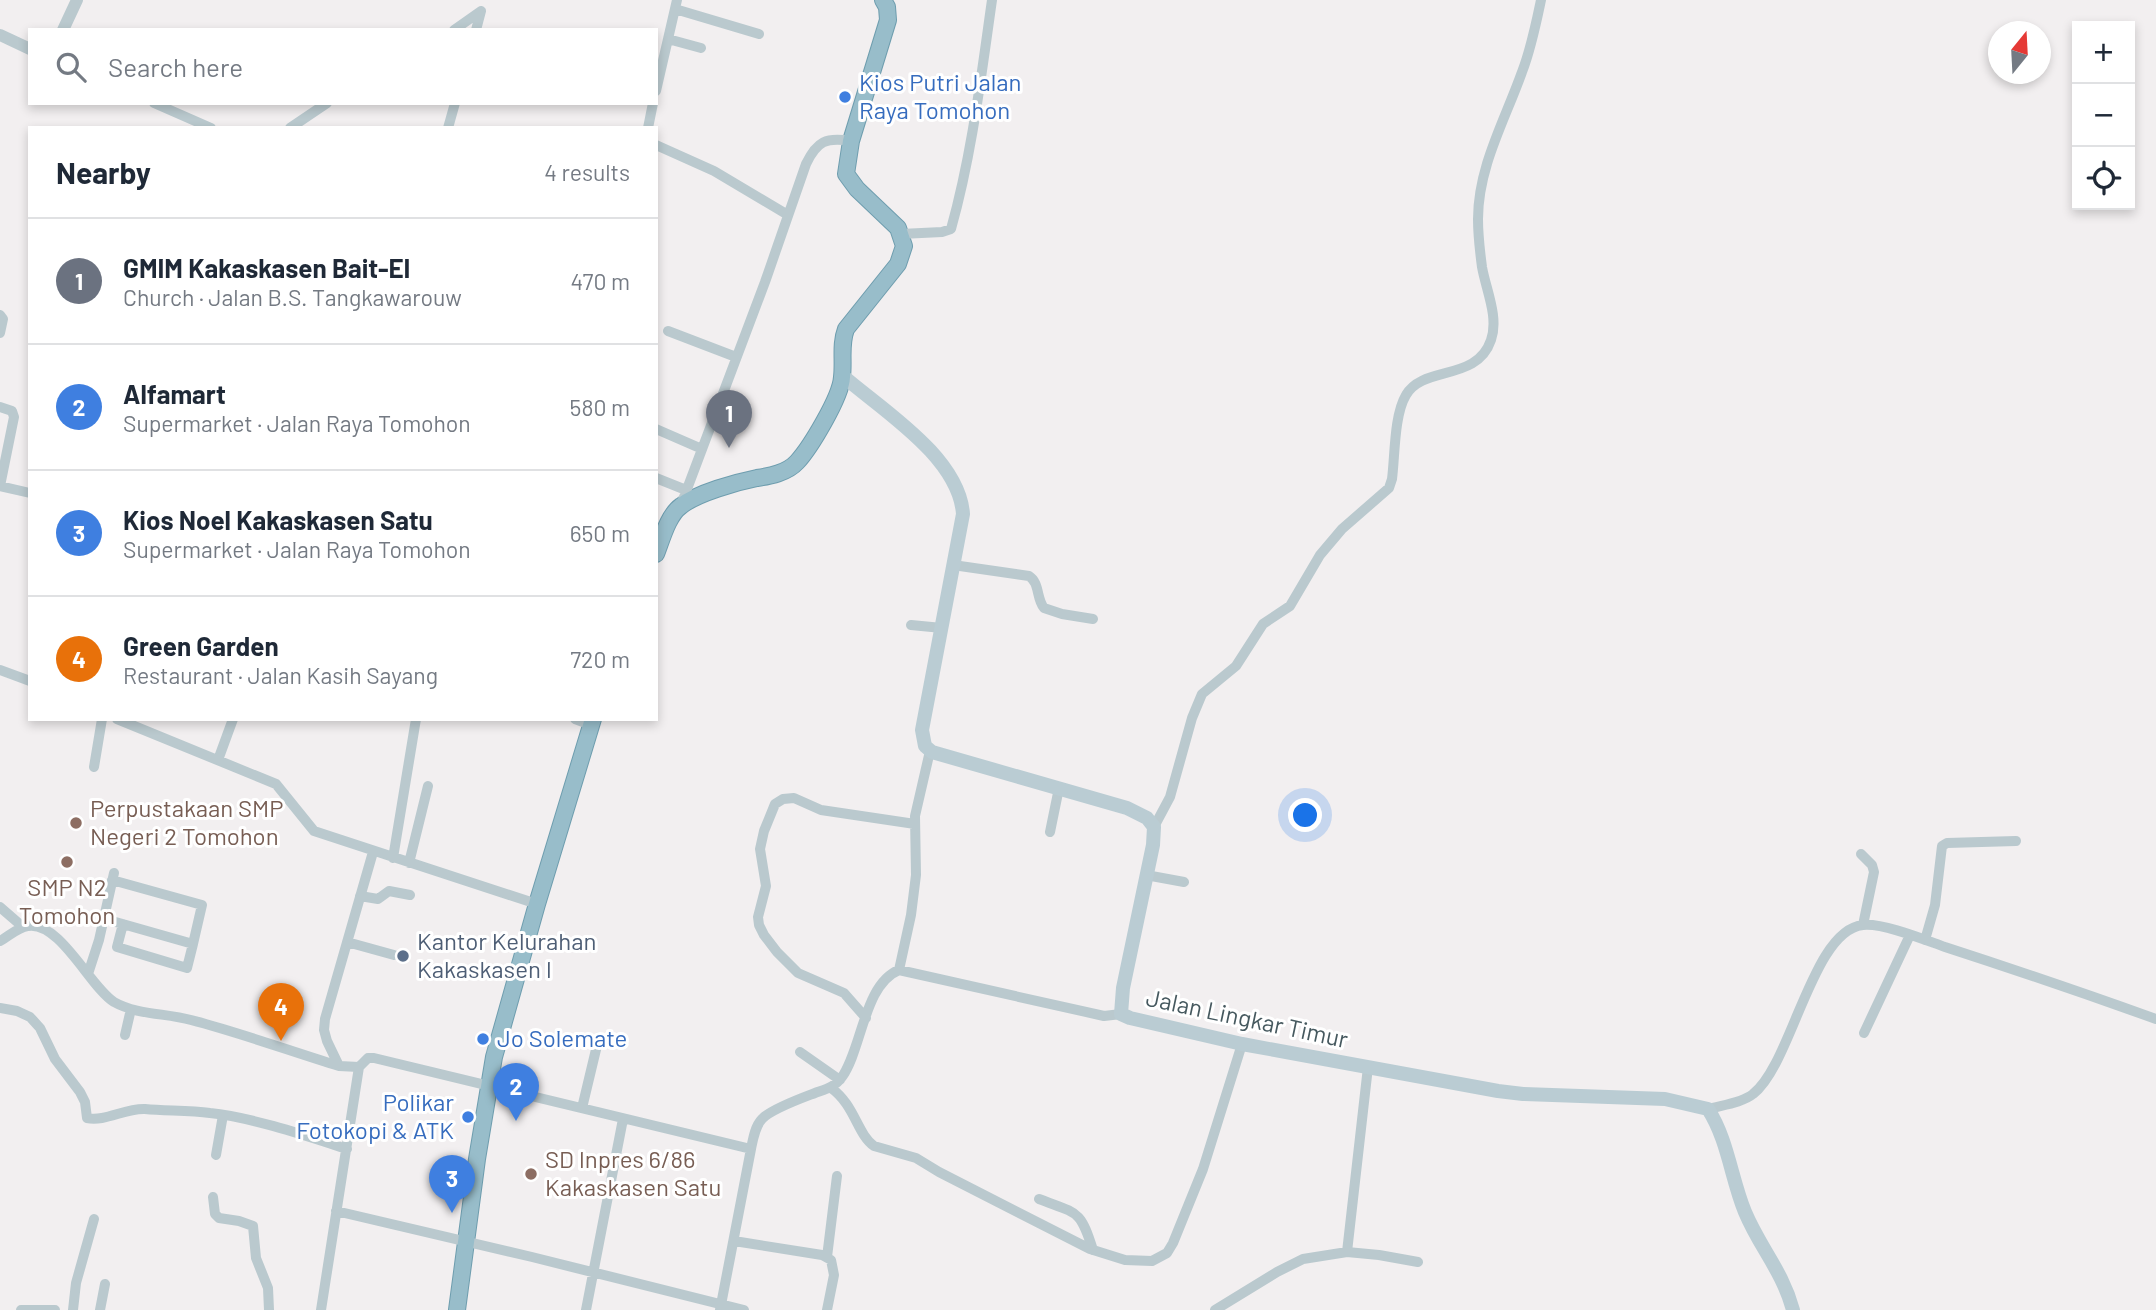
<!DOCTYPE html>
<meta charset="utf-8">
<style>
:root{--surface:#fff;--page:#f6f6f7;--text:#1f2937;--muted:#747a83;--line:#e0e1e3;--accent:#15638c}
body{margin:0;font-family:Barlow,sans-serif;background:var(--page);color:var(--text)}
.controls{position:absolute;right:21px;top:21px;display:grid;overflow:hidden;border-radius:0px;box-shadow:0 4px 10px #0003}
.controls button{width:63px;height:63px;display:grid;place-items:center;padding:0;border:0;border-bottom:2px solid var(--line);background:var(--surface);color:var(--text);font:35px sans-serif}
.compass{position:absolute;left:1988px;top:21px;width:63px;height:63px;border-radius:50%;background:var(--surface);box-shadow:0 4px 10px #0003;rotate:18deg}
.you{position:absolute;left:1306px;top:816px;width:24px;height:24px;margin:-18px;border:5px solid #fff;border-radius:50%;background:#1a73e8;box-shadow:0 0 0 10px #1a73e833}
.badge{display:grid;place-items:center;width:46px;height:46px;border-radius:50%;background:var(--accent);color:#fff;font-size:23px;font-weight:700}
.pin{position:absolute;translate:-50% -58px;filter:drop-shadow(0 2px 4px #0008)}
.pin::after{content:'';position:absolute;top:37px;width:24px;height:21px;background:inherit;clip-path:polygon(0 0,100% 0,50% 100%)}
.list{margin:0;padding:0;list-style:none}
h2{display:flex;justify-content:space-between;align-items:center;height:91px;margin:0;padding:0 28px;font-size:30px}
h2 small{font-size:23px;font-weight:400;color:var(--muted)}
.list li{display:grid;grid-template-columns:46px 1fr auto;gap:21px;align-items:center;box-sizing:border-box;height:126px;padding:0 28px;border-top:2px solid var(--line)}
.list b{display:block;font-size:26px;white-space:nowrap}
.list p{margin:0;font-size:23px;white-space:nowrap;color:var(--muted)}
.list em{font-size:23px;font-style:normal;color:var(--muted)}
.icon{flex:none;width:38px;height:38px;fill:none;stroke:currentColor;stroke-width:2;stroke-linecap:round;stroke-linejoin:round}
.map{position:relative;flex:none;width:2156px;height:1310px;overflow:hidden}
.search{position:absolute;background:var(--surface);box-shadow:0 4px 10px #0003;left:28px;top:28px;width:630px;height:77px;display:flex;align-items:center;gap:18px;box-sizing:border-box;padding:0 24px;border-radius:0px;color:var(--muted);font-size:26px}
.panel{position:absolute;background:var(--surface);box-shadow:0 4px 10px #0003;left:28px;top:126px;width:630px;height:595px;border-radius:0px}
.map>svg:first-child{display:block}
.lines{fill:none;stroke-linecap:round;stroke-linejoin:round}
.trunk-casing{stroke:#6e9dae;stroke-width:18}
.minor{stroke:#bac9ce;stroke-width:10}
.tertiary{stroke:#bac9ce;stroke-width:12}
.secondary{stroke:#baccd3;stroke-width:14}
.trunk{stroke:#98bdca;stroke-width:16}
.shop-dot{fill:#3f7fe0;stroke:#fff;stroke-width:2.5}
.education-dot{fill:#8d6e63;stroke:#fff;stroke-width:2.5}
.service-dot{fill:#5c6f8a;stroke:#fff;stroke-width:2.5}
.labels{text-anchor:middle;stroke-width:6;stroke-linejoin:round;paint-order:stroke}
.shop-label{font-size:24px;fill:#366cbe;stroke:#fff;text-anchor:start}
.education-label{font-size:24px;fill:#785e54;stroke:#fff;text-anchor:start}
.service-label{font-size:24px;fill:#4e5e75;stroke:#fff;text-anchor:start}
.street-label{font-size:24px;fill:#46595f;stroke:#fff}
</style>
<div class="map">
<svg width="2156" height="1310" viewBox="0 0 2156 1310">
<rect width="100%" height="100%" fill="#f2eff0"/>
<g class="lines">
<g class="trunk-casing">
<path id="trunk" d="M656,554C662,539 668,515 681,506C697,493 737,482 757,478C770,476 787,473 797,462C810,448 841,397 842,377C844,360 840,345 846,329L898,264L904,246L898,228L857,189L846,174L851,141L888,20L887,7L883,0
M457,1310L477,1159L494,1057L537,904L593,719"/>
</g>
<path class="minor" d="M675,9L759,34
M454,30L481,11
M476,30L481,11
M668,39L701,48
M656,91L677,0
M154,103L211,128
M290,128L327,103
M448,128L455,103
M648,128L653,103
M656,145L714,171L788,215
M901,234L942,232L951,229C972,154 981,77 992,0
M0,315L3,319L0,333
M668,331L736,357
M0,407L12,411L14,417L0,486
M656,429L702,449
M656,478L686,490
M0,486L30,493
M681,505L765,282L806,164C817,141 826,137 851,141
M953,565L1029,576C1040,583 1036,598 1044,608L1062,614L1093,619
M911,625L942,628
M0,670L30,681
M117,719L276,784L314,831L537,904
M575,719L591,725
M218,760L233,719
M94,767L102,719
M1154,827L1170,797L1192,718L1202,694L1236,666L1263,624L1290,606L1320,555L1342,529L1389,488L1392,479C1395,456 1394,415 1406,395C1423,365 1477,382 1491,340C1499,317 1486,290 1482,267C1480,252 1478,235 1478,219C1478,167 1505,120 1522,72C1531,49 1536,24 1541,0
M1050,832L1059,788
M1861,854L1872,865L1874,872L1863,925
M393,858L416,719
M409,863L428,786
M1146,875L1184,882
M360,896L378,899L389,891L410,895
M0,907L23,927
M105,919L193,944L202,905L112,880
M123,924L117,947L187,968L193,944
M1925,940L1935,905L1942,846L1947,843L2016,841
M0,941C8,937 18,927 28,926C60,921 90,987 114,1002C137,1015 166,1013 191,1020C241,1033 290,1051 339,1066
M347,942L394,955
M899,970L1104,1016L1121,1014
M88,974L99,940L114,873
M0,1008L17,1011L30,1017L40,1028L55,1059L80,1092L85,1102L87,1118C105,1122 125,1108 145,1109C166,1111 189,1110 210,1113C251,1117 307,1136 347,1149
M866,1018L844,993L798,973L777,952L764,935L759,925L758,917L766,886L760,849L764,831L775,804L783,799L794,798L821,810L915,824
M1864,1033L1910,935
M125,1035L131,1009
M800,1052L840,1080
M359,1067L368,1058H374L751,1149L720,1310
M359,1067L339,1066L327,1041L324,1030L325,1019L373,852
M1368,1067L1347,1252L1379,1255L1418,1262
M831,1088C855,1105 857,1134 874,1146L916,1158L939,1172L1090,1249L1125,1260L1152,1261L1167,1253L1173,1243L1203,1169L1242,1044
M582,1108L599,1037
M1708,1109C1722,1105 1742,1103 1753,1094C1792,1064 1812,930 1863,925C1884,923 1925,940 1945,947C2016,970 2086,994 2156,1019
M751,1149C753,1139 755,1126 762,1119C771,1109 802,1098 815,1093C826,1089 835,1087 842,1077C862,1049 864,984 899,970L911,915L916,875L915,816L930,751
M216,1155L223,1115
M213,1197L215,1214L219,1218L239,1221L253,1226L256,1258L268,1288L269,1310
M1039,1199C1078,1214 1080,1209 1093,1250
M336,1211L532,1257L744,1310
M734,1241L822,1255L831,1260L834,1275L827,1310
M827,1257L837,1176
M21,1310H55
M73,1310L76,1283L94,1219
M100,1310L105,1284
M321,1310L359,1067
M586,1310L623,1119
M1215,1310L1277,1272L1303,1259L1347,1252"/>
<path class="tertiary" d="M63,30L77,0
M0,35L30,49"/>
<path class="secondary" d="M843,376C882,410 959,457 963,514L922,730L925,746L932,752L1127,808L1147,818L1154,827L1153,845L1123,988L1121,1014L1130,1018L1242,1044L1498,1091L1523,1094L1665,1099L1708,1109C1728,1140 1731,1178 1745,1212C1760,1248 1782,1270 1793,1310"/>
<use href="#trunk" class="trunk"/>
</g>
<g class="shop-dot">
<circle cx="845" cy="97" r="7"/>
<circle cx="483" cy="1039" r="7"/>
<circle cx="468" cy="1117" r="7"/>
</g>
<g class="education-dot">
<circle cx="76" cy="823" r="7"/>
<circle cx="67" cy="862" r="7"/>
<circle cx="531" cy="1174" r="7"/>
</g>
<circle class="service-dot" cx="403" cy="956" r="7"/>
<g class="labels">
<g class="shop-label">
<text x="859" y="91">Kios Putri Jalan<tspan x="859" dy="28">Raya Tomohon</tspan></text>
<text x="497" y="1047">Jo Solemate</text>
<text x="454" y="1111" text-anchor="end">Polikar<tspan x="454" dy="28">Fotokopi &amp; ATK</tspan></text>
</g>
<g class="education-label">
<text x="90" y="817">Perpustakaan SMP<tspan x="90" dy="28">Negeri 2 Tomohon</tspan></text>
<text x="67" y="896" text-anchor="middle">SMP N2<tspan x="67" dy="28">Tomohon</tspan></text>
<text x="545" y="1168">SD Inpres 6/86<tspan x="545" dy="28">Kakaskasen Satu</tspan></text>
</g>
<g class="service-label">
<text x="417" y="950">Kantor Kelurahan<tspan x="417" dy="28">Kakaskasen I</tspan></text>
</g>
<g class="street-label">
<text transform="translate(1247 1019) rotate(12)" y="8">Jalan Lingkar Timur</text>
</g>
</g>
</svg>
<div class="controls">
<button>+</button>
<button>−</button>
<button><svg class="icon" aria-label="locate" viewBox="0 0 24 24"><circle cx="12" cy="12" r="6"/><path d="M12 2v4M12 18v4M2 12h4M18 12h4"/></svg></button>
</div>
<svg class="compass" viewBox="-18 -18 36 36"><path d="M0-13l5 13h-10z" fill="#e53935"/><path d="M0 13l5-13h-10z" fill="#747a83"/></svg>
<div class="you"></div>
<div class="pin badge" style="left:729px;top:448px;background:#6b7280">1</div>
<div class="pin badge" style="left:516px;top:1121px;background:#3f7fe0">2</div>
<div class="pin badge" style="left:452px;top:1213px;background:#3f7fe0">3</div>
<div class="pin badge" style="left:281px;top:1041px;background:#e8710a">4</div>
<div class="search"><svg class="icon" aria-label="search" viewBox="0 0 24 24"><circle cx="10" cy="10" r="6"/><path d="M15 15l6 6"/></svg>Search here</div>
<section class="panel">
<h2>Nearby<small>4 results</small></h2>
<ul class="list">
<li><span class="badge" style="background:#6b7280">1</span><div><b>GMIM Kakaskasen Bait-El</b><p>Church · Jalan B.S. Tangkawarouw</p></div><em>470 m</em></li>
<li><span class="badge" style="background:#3f7fe0">2</span><div><b>Alfamart</b><p>Supermarket · Jalan Raya Tomohon</p></div><em>580 m</em></li>
<li><span class="badge" style="background:#3f7fe0">3</span><div><b>Kios Noel Kakaskasen Satu</b><p>Supermarket · Jalan Raya Tomohon</p></div><em>650 m</em></li>
<li><span class="badge" style="background:#e8710a">4</span><div><b>Green Garden</b><p>Restaurant · Jalan Kasih Sayang</p></div><em>720 m</em></li>
</ul>
</section>
</div>
